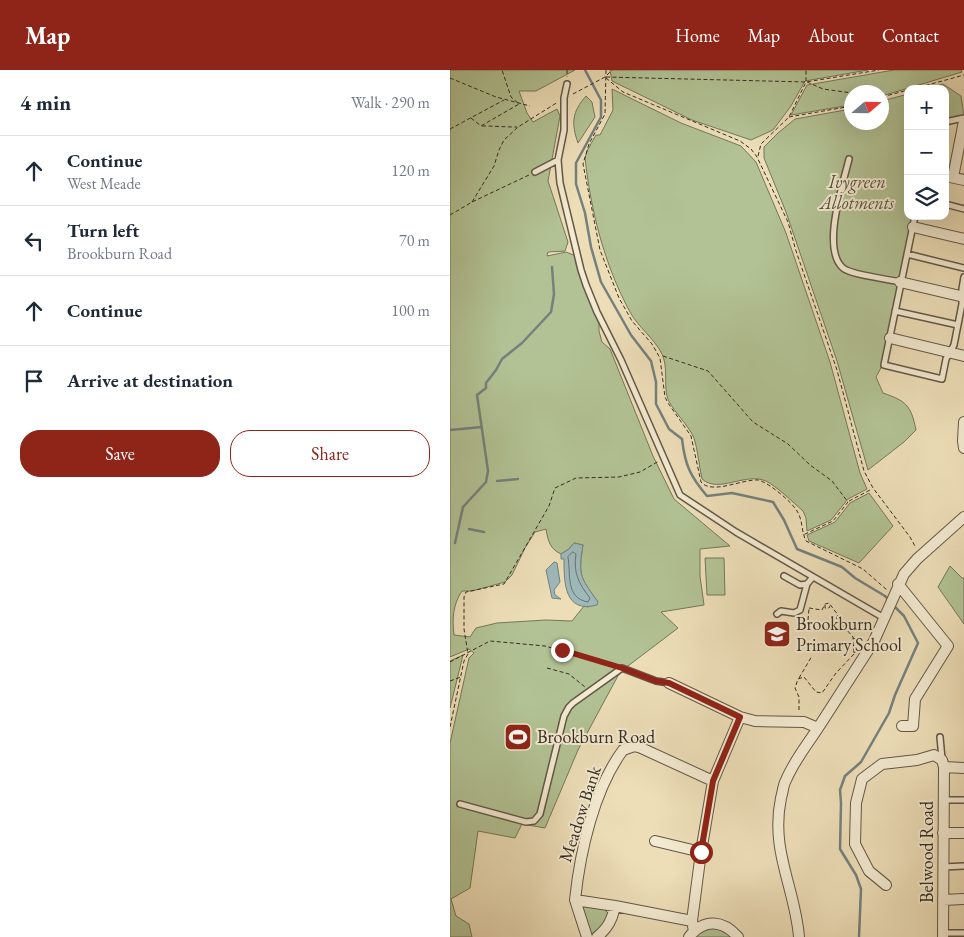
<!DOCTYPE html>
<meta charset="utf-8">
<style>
:root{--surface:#fff;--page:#f2f2f3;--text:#1f2937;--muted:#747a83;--line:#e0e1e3;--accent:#8f2418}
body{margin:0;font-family:"EB Garamond",serif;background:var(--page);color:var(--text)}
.controls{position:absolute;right:15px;top:15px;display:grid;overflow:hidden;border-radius:10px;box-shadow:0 5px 20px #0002}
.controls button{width:45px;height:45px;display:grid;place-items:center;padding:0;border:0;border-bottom:1px solid var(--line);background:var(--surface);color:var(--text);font:25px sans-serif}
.compass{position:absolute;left:394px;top:15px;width:45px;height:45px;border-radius:50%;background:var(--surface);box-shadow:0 5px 20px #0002;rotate:70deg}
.stop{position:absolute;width:15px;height:15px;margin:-11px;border:4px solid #8f2418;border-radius:50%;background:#fff}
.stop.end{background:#8f2418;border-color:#fff;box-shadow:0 1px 5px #0008}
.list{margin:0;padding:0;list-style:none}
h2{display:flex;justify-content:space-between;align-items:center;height:65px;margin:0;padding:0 20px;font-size:21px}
h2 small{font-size:16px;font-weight:400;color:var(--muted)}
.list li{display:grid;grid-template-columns:32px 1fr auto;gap:15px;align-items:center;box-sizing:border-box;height:70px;padding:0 20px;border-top:1px solid var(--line)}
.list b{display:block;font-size:19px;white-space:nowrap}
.list p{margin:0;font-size:16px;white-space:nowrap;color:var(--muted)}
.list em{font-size:16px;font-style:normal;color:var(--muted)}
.actions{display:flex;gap:10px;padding:15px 20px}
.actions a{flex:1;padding:11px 0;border:1px solid var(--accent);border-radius:20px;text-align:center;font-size:18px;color:var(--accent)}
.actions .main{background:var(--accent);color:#fff}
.icon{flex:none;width:28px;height:28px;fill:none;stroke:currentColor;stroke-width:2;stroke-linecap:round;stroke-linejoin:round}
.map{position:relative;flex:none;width:514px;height:867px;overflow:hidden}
header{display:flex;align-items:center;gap:30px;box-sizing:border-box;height:70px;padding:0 25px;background:var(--accent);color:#fff}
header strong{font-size:24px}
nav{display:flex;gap:28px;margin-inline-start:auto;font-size:18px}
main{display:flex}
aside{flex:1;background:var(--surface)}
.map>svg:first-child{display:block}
.green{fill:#b2c294;stroke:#74775a;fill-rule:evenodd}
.water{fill:#9eb9ba;stroke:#74817d}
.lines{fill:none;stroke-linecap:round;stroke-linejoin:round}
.shore{stroke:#6a726e;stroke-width:1}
.stream{stroke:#74817d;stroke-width:2.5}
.lane-casing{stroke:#635847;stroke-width:8}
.street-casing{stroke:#635847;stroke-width:12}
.path{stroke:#352c21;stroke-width:1;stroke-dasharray:4 2.5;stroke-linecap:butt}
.lane{stroke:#f3ead1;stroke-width:5}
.street{stroke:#f3ead1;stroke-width:10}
.route{stroke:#8f2418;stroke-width:6}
.labels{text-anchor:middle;stroke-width:4;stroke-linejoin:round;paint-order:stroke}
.park-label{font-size:18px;font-style:italic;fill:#54523e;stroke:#f3ead1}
.poi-label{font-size:18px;fill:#352c21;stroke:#f3ead1;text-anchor:start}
.street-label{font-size:18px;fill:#352c21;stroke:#f3ead1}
</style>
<header>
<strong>Map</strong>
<nav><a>Home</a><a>Map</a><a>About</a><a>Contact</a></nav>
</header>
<main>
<aside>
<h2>4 min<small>Walk · 290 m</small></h2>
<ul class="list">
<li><svg class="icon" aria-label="ahead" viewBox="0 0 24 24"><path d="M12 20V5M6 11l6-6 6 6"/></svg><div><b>Continue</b><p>West Meade</p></div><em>120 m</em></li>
<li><svg class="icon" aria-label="left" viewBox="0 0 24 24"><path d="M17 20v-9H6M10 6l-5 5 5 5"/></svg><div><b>Turn left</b><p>Brookburn Road</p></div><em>70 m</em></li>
<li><svg class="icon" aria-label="ahead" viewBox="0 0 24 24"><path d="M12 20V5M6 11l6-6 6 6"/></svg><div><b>Continue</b></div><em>100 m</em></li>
<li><svg class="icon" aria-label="arrive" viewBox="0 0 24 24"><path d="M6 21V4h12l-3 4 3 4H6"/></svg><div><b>Arrive at destination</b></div></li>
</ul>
<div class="actions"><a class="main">Save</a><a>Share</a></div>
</aside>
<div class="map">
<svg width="514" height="867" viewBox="0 0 514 867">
<rect width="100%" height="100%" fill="#eddeb8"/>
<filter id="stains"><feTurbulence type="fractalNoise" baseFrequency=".004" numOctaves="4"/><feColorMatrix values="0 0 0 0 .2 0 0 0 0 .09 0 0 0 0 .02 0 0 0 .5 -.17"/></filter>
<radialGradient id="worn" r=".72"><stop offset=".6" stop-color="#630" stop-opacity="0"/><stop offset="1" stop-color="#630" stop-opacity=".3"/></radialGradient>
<path class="green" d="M0,0H125L86,21H69L77,43L83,52L107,39L110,46L98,111L118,172L115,181L98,182L97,186L116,182L126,186L136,224L149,252V261L152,272L160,279L203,386L224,429L280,476L250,479V506L254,535L211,542L228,558L170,602L128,680L95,758L72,754L65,768L28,761L20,818L1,829L6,846L19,854L22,867H0V673L19,588L24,583L19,579L0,587ZM96,459C98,471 100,479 111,484L119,479L124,473L133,475C128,505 130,508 148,532L138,537L134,536L122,551L96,550L47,553L26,558L20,567L4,565C2,549 3,534 12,521H22L55,512L62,505L75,478L85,462Z
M160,0H418L355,11L341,36L323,60L301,70L242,50L162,11Z
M444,0H511L512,2L432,26V22H402L401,35L341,45L357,15Z
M493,14L511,26L514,46L495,51V19H476Z
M162,19L231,53L291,76L306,92L336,163L380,292L410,403L417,419L398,429L381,450L357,461L356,448L353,441C344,433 326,416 316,411C295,402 269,424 252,409C249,396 248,380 244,368C238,354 219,337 217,326C214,313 218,297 212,284C204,268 188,257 180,242C154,194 141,141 135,88L138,79L146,65H150L163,40Z
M458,24V146H463L432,296L426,307L433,323C456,331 461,335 466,360L454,372L418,400L387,291L336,142L314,88V77L328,63L345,49L401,39L402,52H432V31Z
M136,26L142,32L145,47L128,73C121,53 122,42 136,26Z
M419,423L443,456L409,493L359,471L357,465L385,452L400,433Z
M255,488H274L275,525H257Z
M500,496L512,508H514V554L488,517Z
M13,585L0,638V591Z
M136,835L154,839L158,843V851L144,863L141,864L132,838Z
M260,858H269L284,867H244L251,860Z"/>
<path class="water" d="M124,473L133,475C128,505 130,507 148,532L147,535C114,544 114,512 114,489H111V484L119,479Z
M104,492L107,493L110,512L104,520L105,525L111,529L102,528L96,500Z"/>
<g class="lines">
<path class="shore" d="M123,482L126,484C123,503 129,514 140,528L138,532C115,528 121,504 118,487Z"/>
<path class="stream" d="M135,0L151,30V47L126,93V114L135,143L141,177L151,212L181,265L201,291L206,312V334L219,359L232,369C235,395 240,406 257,426L282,423L323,432L334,450L347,479L392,497L405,508L435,526L439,530
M0,360L32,357
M47,411L68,409
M19,459L34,462
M5,473L13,437L36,412L38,401L27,325L36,318V313L46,300L52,289L72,273L101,242L104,224L102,197
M409,867L411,819L406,805L390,779L391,733L390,720L395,706L411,692L439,643L445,625L468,573L454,546L444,536"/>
<g class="lane-casing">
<path id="lane" d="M117,14L114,28V60L108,90L110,113L131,200L136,215L147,242L171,290L230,425L286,462L434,548
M495,52L514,48
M399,89C393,114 371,179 393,198C401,205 438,209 450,212
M85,102L108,90
M495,134L514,139
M465,146L434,295L492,309L496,289L504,275L512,234V219L514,207
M457,184L514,198
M445,241L508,255
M334,506L350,515L357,514
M327,544L331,541L344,543L350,540L357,514L363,507
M490,667L492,689
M494,730H514
M10,734L76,752L84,751L90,744L114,646L119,637L123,633L172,598L206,611L219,613
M493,797L514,796
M493,863H514"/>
</g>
<g class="street-casing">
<path id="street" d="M495,106L514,110
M503,107L514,51
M463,157L514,169
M450,212L514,227
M440,268L514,286
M514,352L513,371L514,378
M448,514L498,576L465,629L463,656H452
M219,613L290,647L305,651L354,652L368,658L424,571L454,504L467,489L514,447
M494,697L514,698
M493,763H514
M205,771L251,782
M436,815L419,801L405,774L406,733L412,709L432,694L467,690L484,685L492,690L494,697L493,867
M125,830L137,867
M493,830L514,829
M242,851L165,836L125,830C130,782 144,719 173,680L184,676L189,677L263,711
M244,861L242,851L251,782L263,711L290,647
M147,867C158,858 162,850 165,836
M239,867C254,848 273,850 288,867
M349,867C345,818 320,780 331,728C333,722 333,715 336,710C344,691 357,675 368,658"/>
</g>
<path class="path" d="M117,0V7
M156,0L155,44L139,74L133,94L150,180L169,228L182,251L202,274L210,288L215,327L218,333L241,366L251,412C262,425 292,409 308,410C318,412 342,432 347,441C353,450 351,461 356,471L413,499L437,520
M156,7L356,12L429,0
M0,8L46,27L80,36
M156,8L173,22L290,71L301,79L307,87L338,152L346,181L387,300L414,401L423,418L460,467L466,478
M357,12L373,19L402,23
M463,19L514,5
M123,24L155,7L162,0
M432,27L458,20
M339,47L402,36
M21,48L31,56L69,34L61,27L52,0
M32,56C44,56 55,57 67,57
M0,59L54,30
M308,86L311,74L339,47L356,12V0
M22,132L44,96L49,80L54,70L68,57L108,32
M0,145L22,132L79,105
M213,286L258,301L303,352L338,374L360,395L382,411L398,432L383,451L353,465
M399,431L422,419
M375,535V538H379L380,536
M359,538L372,540L375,534L379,533L388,545L385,552
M358,550L359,539
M383,553L384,559L387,558L385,552H390L403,567L404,584L411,571L403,568
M0,592L40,571L95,576L163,596
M97,598L119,604L135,617
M349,608L362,586
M0,611L11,607
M349,640V627L345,618L348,609L354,607L366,622L372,623L386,603L404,584
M0,657L14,591L18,584L14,559V527L16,522L54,514L99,436L105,418L126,408L169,407L190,402L209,391"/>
<use href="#lane" class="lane"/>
<use href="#street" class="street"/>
</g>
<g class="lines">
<path class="route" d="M112,580L172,598L206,611L219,613L290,647L263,711L251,782"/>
</g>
<defs>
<g id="school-square" transform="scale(1.4375)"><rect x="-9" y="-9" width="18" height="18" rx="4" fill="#8f2418" stroke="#f3ead1"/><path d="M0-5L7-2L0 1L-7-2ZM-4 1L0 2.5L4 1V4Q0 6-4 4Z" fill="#fff"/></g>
<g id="stadium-square" transform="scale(1.4375)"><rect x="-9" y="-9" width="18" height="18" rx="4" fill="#8f2418" stroke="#f3ead1"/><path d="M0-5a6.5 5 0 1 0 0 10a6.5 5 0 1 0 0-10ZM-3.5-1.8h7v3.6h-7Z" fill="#fff"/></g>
</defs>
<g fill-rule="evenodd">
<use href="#school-square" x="327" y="564"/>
<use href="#stadium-square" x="68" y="667"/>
</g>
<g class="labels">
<g class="park-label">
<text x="407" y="118">Ivygreen<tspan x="407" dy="21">Allotments</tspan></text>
</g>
<g class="poi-label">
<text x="346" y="560">Brookburn<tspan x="346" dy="21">Primary School</tspan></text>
<text x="87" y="673">Brookburn Road</text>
</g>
<g class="street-label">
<text transform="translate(130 744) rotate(-72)" y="6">Meadow Bank</text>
<text transform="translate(477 782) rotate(-90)" y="6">Belwood Road</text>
</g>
</g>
<rect width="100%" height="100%" filter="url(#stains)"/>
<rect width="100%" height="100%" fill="url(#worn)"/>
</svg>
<div class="controls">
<button>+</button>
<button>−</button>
<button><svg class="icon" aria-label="layers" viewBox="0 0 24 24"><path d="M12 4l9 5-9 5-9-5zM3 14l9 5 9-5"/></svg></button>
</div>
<svg class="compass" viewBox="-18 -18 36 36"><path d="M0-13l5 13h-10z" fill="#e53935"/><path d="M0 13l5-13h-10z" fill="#747a83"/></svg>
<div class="stop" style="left:251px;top:782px"></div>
<div class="stop end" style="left:112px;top:580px"></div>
</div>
</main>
